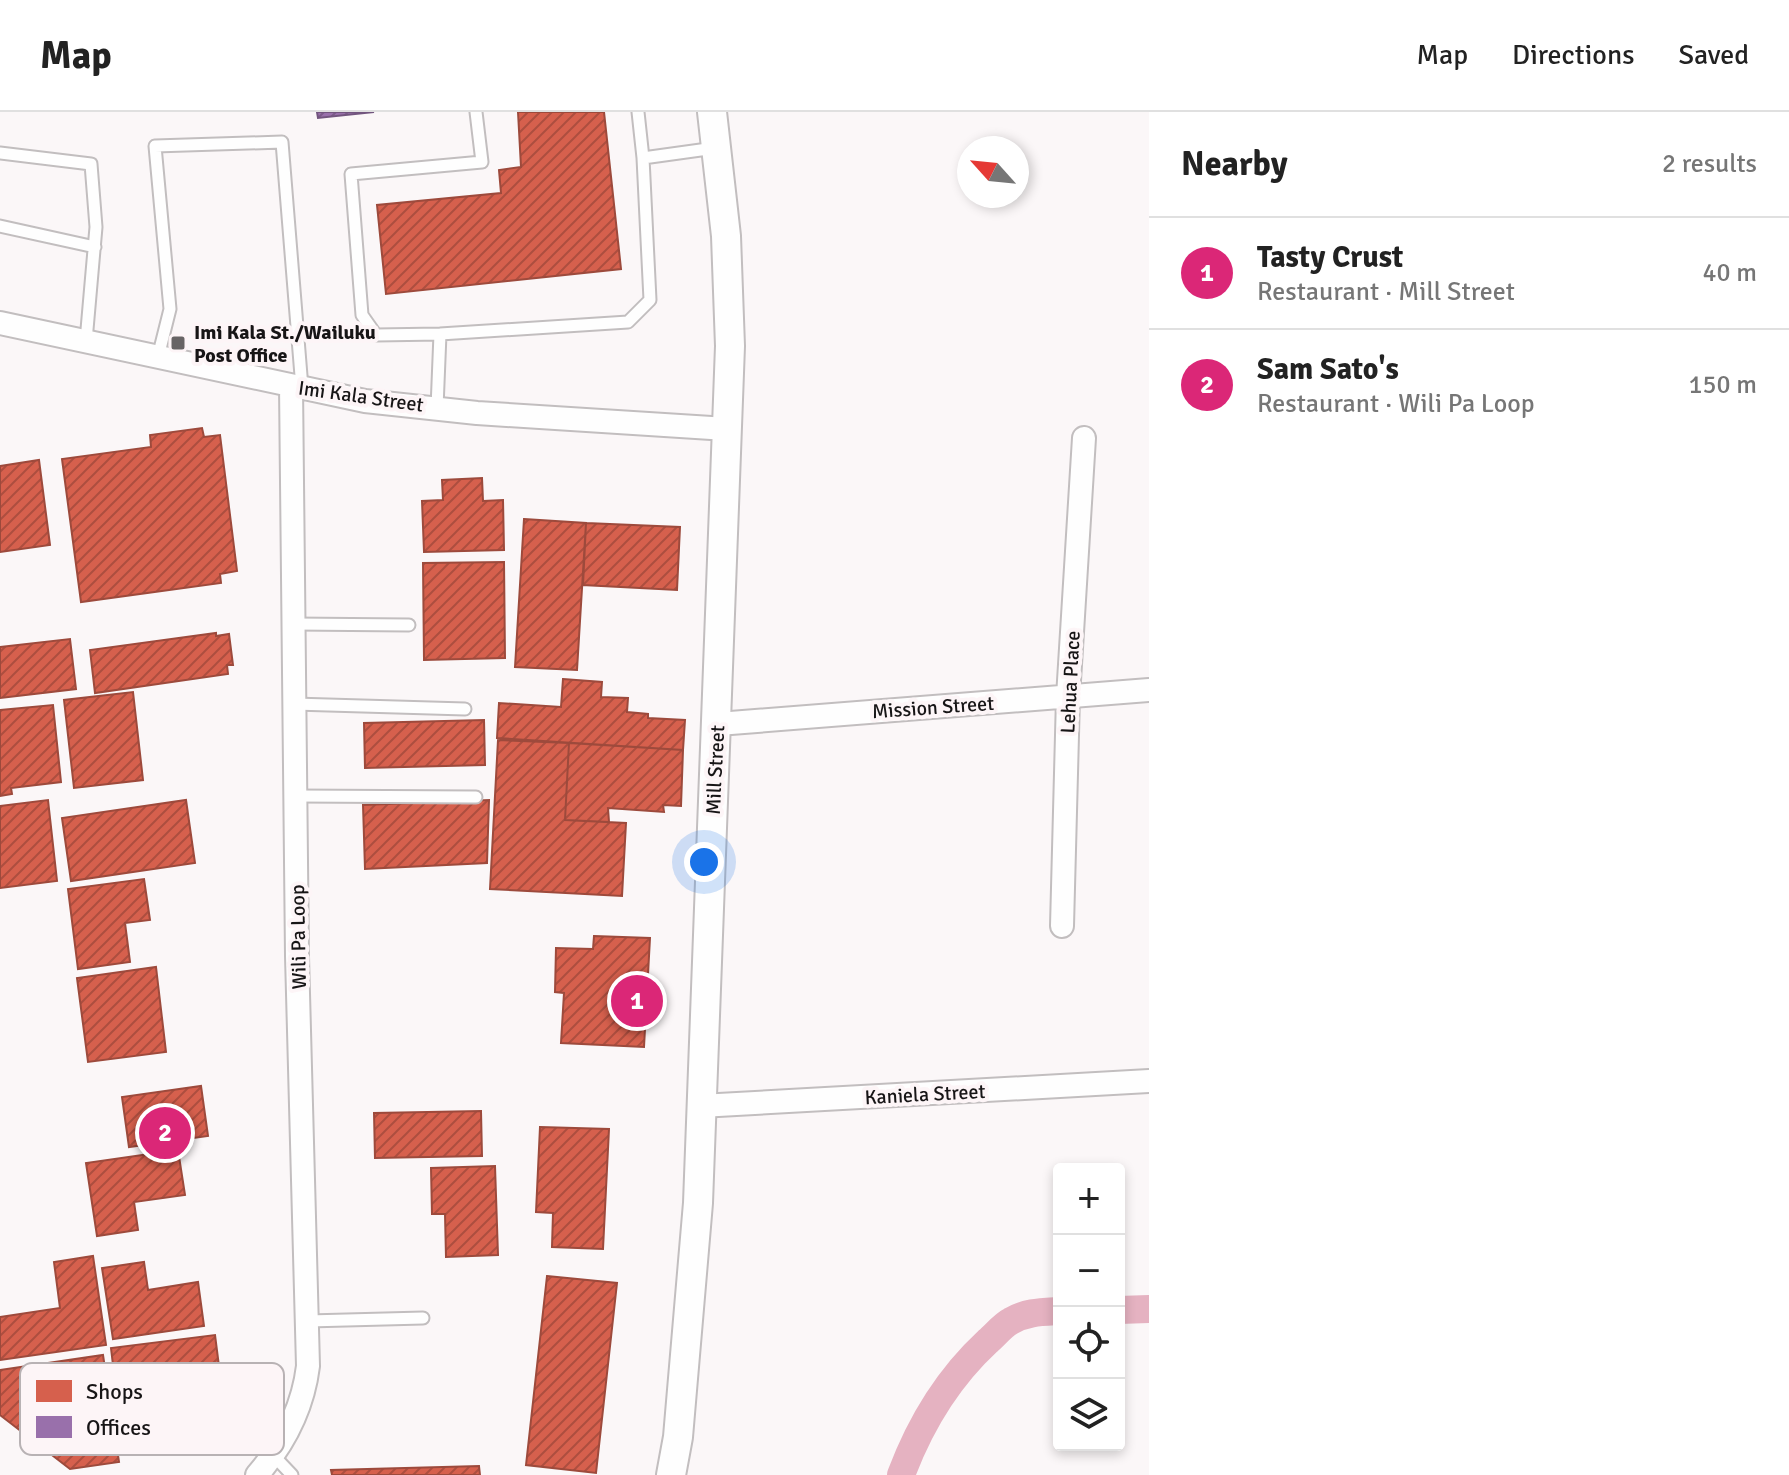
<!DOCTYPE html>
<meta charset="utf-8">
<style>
:root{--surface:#fff;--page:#f6f6f6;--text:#222;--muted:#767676;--line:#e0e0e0;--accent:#db2777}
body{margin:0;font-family:Signika,sans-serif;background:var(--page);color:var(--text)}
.controls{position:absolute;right:24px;bottom:24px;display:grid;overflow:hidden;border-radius:8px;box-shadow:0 4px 12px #0003}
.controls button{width:72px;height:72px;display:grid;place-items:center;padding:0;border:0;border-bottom:2px solid var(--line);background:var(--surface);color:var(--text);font:40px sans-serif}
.compass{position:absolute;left:957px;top:24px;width:72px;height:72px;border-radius:50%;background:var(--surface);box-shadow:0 4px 12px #0003;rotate:297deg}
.you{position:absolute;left:704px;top:750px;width:28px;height:28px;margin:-20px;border:6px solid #fff;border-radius:50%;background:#1a73e8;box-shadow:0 0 0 12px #1a73e833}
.badge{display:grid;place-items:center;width:52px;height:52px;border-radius:50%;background:var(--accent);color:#fff;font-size:26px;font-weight:700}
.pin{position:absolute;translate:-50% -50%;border:4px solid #fff;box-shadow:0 2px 8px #0006}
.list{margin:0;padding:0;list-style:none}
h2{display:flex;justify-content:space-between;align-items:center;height:104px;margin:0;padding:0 32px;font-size:34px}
h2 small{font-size:26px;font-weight:400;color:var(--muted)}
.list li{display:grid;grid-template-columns:52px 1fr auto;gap:24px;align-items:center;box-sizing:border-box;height:112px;padding:0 32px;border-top:2px solid var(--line)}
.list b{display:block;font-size:30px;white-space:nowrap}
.list p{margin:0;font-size:26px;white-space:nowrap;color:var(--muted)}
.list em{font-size:26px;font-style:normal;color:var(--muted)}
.icon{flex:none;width:44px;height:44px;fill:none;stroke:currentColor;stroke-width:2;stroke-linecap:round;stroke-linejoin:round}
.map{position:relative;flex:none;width:1149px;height:1363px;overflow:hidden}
header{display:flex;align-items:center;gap:48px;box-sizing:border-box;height:112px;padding:0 40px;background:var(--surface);border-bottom:2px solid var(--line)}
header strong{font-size:38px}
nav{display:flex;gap:44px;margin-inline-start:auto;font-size:28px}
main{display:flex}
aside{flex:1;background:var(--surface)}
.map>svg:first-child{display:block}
.shops{fill:url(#shops-hatch);stroke:#9d4a3c;stroke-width:2}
.offices{fill:url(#offices-hatch);stroke:#72557e;stroke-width:2}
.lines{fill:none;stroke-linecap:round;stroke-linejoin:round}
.canal{stroke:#e5b2c1;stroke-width:28}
.service-casing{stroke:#c2bebf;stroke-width:15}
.minor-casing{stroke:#c2bebf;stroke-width:26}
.tertiary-casing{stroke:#c2bebf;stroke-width:32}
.service{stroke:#fefefe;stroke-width:11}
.minor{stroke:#fefefe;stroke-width:22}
.tertiary{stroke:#fefefe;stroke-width:28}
.poi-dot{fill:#676465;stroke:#fdf5f7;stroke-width:3}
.labels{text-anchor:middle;stroke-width:8;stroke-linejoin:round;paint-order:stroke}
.poi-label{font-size:20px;font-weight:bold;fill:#171516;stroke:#fdf5f7;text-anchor:start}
.street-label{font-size:20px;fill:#171516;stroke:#fdf5f7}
.key{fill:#fdf5f7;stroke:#b8b2b4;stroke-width:2}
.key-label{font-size:22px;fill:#171516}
</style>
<header>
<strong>Map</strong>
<nav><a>Map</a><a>Directions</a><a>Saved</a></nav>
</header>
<main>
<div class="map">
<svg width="1149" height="1363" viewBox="0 0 1149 1363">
<defs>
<pattern id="shops-hatch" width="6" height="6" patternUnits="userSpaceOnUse" patternTransform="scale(2)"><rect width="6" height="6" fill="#d6604d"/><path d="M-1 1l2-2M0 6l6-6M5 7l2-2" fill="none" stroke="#ad4e3f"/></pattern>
<pattern id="offices-hatch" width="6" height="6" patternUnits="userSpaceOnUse" patternTransform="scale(2)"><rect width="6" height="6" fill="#9970ab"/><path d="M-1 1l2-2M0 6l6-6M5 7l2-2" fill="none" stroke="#7c5b8a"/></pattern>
</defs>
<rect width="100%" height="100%" fill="#fbf7f8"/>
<path class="shops" d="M518,0H604L621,157L386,182L377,93L501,81L499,58L521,55Z
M202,316L204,325L220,323L237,459L220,462L221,471L81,490L62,347L151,335L150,323Z
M39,348L50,433L0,440V354Z
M482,366L483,389L503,388L504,438L424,440L422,389L443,388L442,368Z
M524,407L586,411L577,558L515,555Z
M586,411L680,415L677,478L583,473Z
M504,450L505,546L424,548L423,451Z
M216,521V524L229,522L233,553H227L228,562L95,581L90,538Z
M70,527L76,577L0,586V535Z
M563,567L602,570L601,585L628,586L627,600L648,602V606L685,608L683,638L497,626L499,591L561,595Z
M133,580L143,668L74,676L64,588Z
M53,593L61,670L11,676L12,682L0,684V598Z
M484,608L485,653L365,656L364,611Z
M498,628L569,631L565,708L626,711L622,784L490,777Z
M569,631L683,638L681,694L663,693L664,700L608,696L609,710L565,708Z
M48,688L57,769L0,776V694Z
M186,688L195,751L71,769L62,706Z
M489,688L487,751L365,757L363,693Z
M144,767L150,808L125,811L130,850L78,857L68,777Z
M594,824L650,826L644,935L561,931L564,881L555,880L556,836L593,837Z
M156,855L166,940L88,950L77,866Z
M201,974L208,1024L129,1035L122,985Z
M481,999L482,1044L375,1046L374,1001Z
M540,1015L609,1017L603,1137L552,1135L553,1101L536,1100Z
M178,1038L185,1083L134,1090L138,1118L97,1124L86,1051Z
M495,1054L498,1143L446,1145L445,1102H432L431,1056Z
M93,1144L106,1233L0,1248V1205L60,1196L54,1150Z
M144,1150L148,1178L198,1170L204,1214L113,1227L102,1156Z
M547,1164L617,1171L596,1361L526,1353Z
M215,1223L221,1270L164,1332L123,1337L111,1236Z
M103,1243L119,1350L70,1357L0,1303V1258Z
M479,1354L480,1363H332L331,1358Z"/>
<path class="offices" d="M317,0H374L318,6Z"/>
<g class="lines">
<path class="canal" d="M1119,1198L1149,1197
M901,1363C920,1312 948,1266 988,1229C995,1223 1003,1213 1011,1209C1026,1200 1042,1200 1059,1199"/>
<g class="service-casing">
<path id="service" d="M476,0L482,50L351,62L362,203L376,223L440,222L628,210L650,188L643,46
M638,0L643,46L715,36
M0,41L91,52L96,115L86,229
M0,114L95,135
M158,245L170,197L155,34L282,30L302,276
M437,296L440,222
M293,512L409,513
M294,592L465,597
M295,684L476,685
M308,1209L423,1206
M273,1343L292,1363"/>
</g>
<g class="minor-casing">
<path id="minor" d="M0,211L365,289L477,301L727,317
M718,612L1149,578
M1062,814L1068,585L1084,326
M700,994L1149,969
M257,1363C285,1331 303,1295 308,1254L297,844L291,274"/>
</g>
<g class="tertiary-casing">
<path id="tertiary" d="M671,1363L678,1325L698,1091L730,234L726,124L712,0"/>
</g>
<use href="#service" class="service"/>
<use href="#minor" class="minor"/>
<use href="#tertiary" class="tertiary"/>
</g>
<rect class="poi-dot" x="170" y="223" width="16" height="16" rx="4"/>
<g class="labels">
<g class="poi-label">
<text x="194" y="227">Imi Kala St./Wailuku<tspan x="194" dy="23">Post Office</tspan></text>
</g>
<g class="street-label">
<text transform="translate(361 284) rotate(8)" y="7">Imi Kala Street</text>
<text transform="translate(1070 570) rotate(-87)" y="7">Lehua Place</text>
<text transform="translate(933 595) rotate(-4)" y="7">Mission Street</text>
<text transform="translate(715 658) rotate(-87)" y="7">Mill Street</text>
<text transform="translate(298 825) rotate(-91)" y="7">Wili Pa Loop</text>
<text transform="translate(925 982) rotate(-3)" y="7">Kaniela Street</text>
</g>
</g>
<rect x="20" y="1251" width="264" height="92" rx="12" class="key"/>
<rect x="36" y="1268" width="36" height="22" fill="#d6604d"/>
<rect x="36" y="1304" width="36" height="22" fill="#9970ab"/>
<g class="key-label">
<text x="86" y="1287">Shops</text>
<text x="86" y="1323">Offices</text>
</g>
</svg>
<div class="controls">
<button>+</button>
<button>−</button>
<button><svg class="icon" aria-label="locate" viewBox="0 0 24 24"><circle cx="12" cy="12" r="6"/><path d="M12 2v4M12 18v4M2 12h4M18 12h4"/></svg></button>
<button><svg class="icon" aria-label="layers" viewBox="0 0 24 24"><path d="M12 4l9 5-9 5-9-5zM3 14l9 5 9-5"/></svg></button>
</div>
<svg class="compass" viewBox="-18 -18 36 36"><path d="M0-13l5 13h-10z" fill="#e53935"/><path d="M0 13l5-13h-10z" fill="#767676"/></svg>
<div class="you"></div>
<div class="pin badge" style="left:637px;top:889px">1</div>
<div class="pin badge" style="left:165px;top:1021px">2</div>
</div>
<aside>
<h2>Nearby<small>2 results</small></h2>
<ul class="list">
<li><span class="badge">1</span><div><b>Tasty Crust</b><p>Restaurant · Mill Street</p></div><em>40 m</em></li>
<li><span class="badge">2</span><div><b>Sam Sato's</b><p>Restaurant · Wili Pa Loop</p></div><em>150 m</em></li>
</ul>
</aside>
</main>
